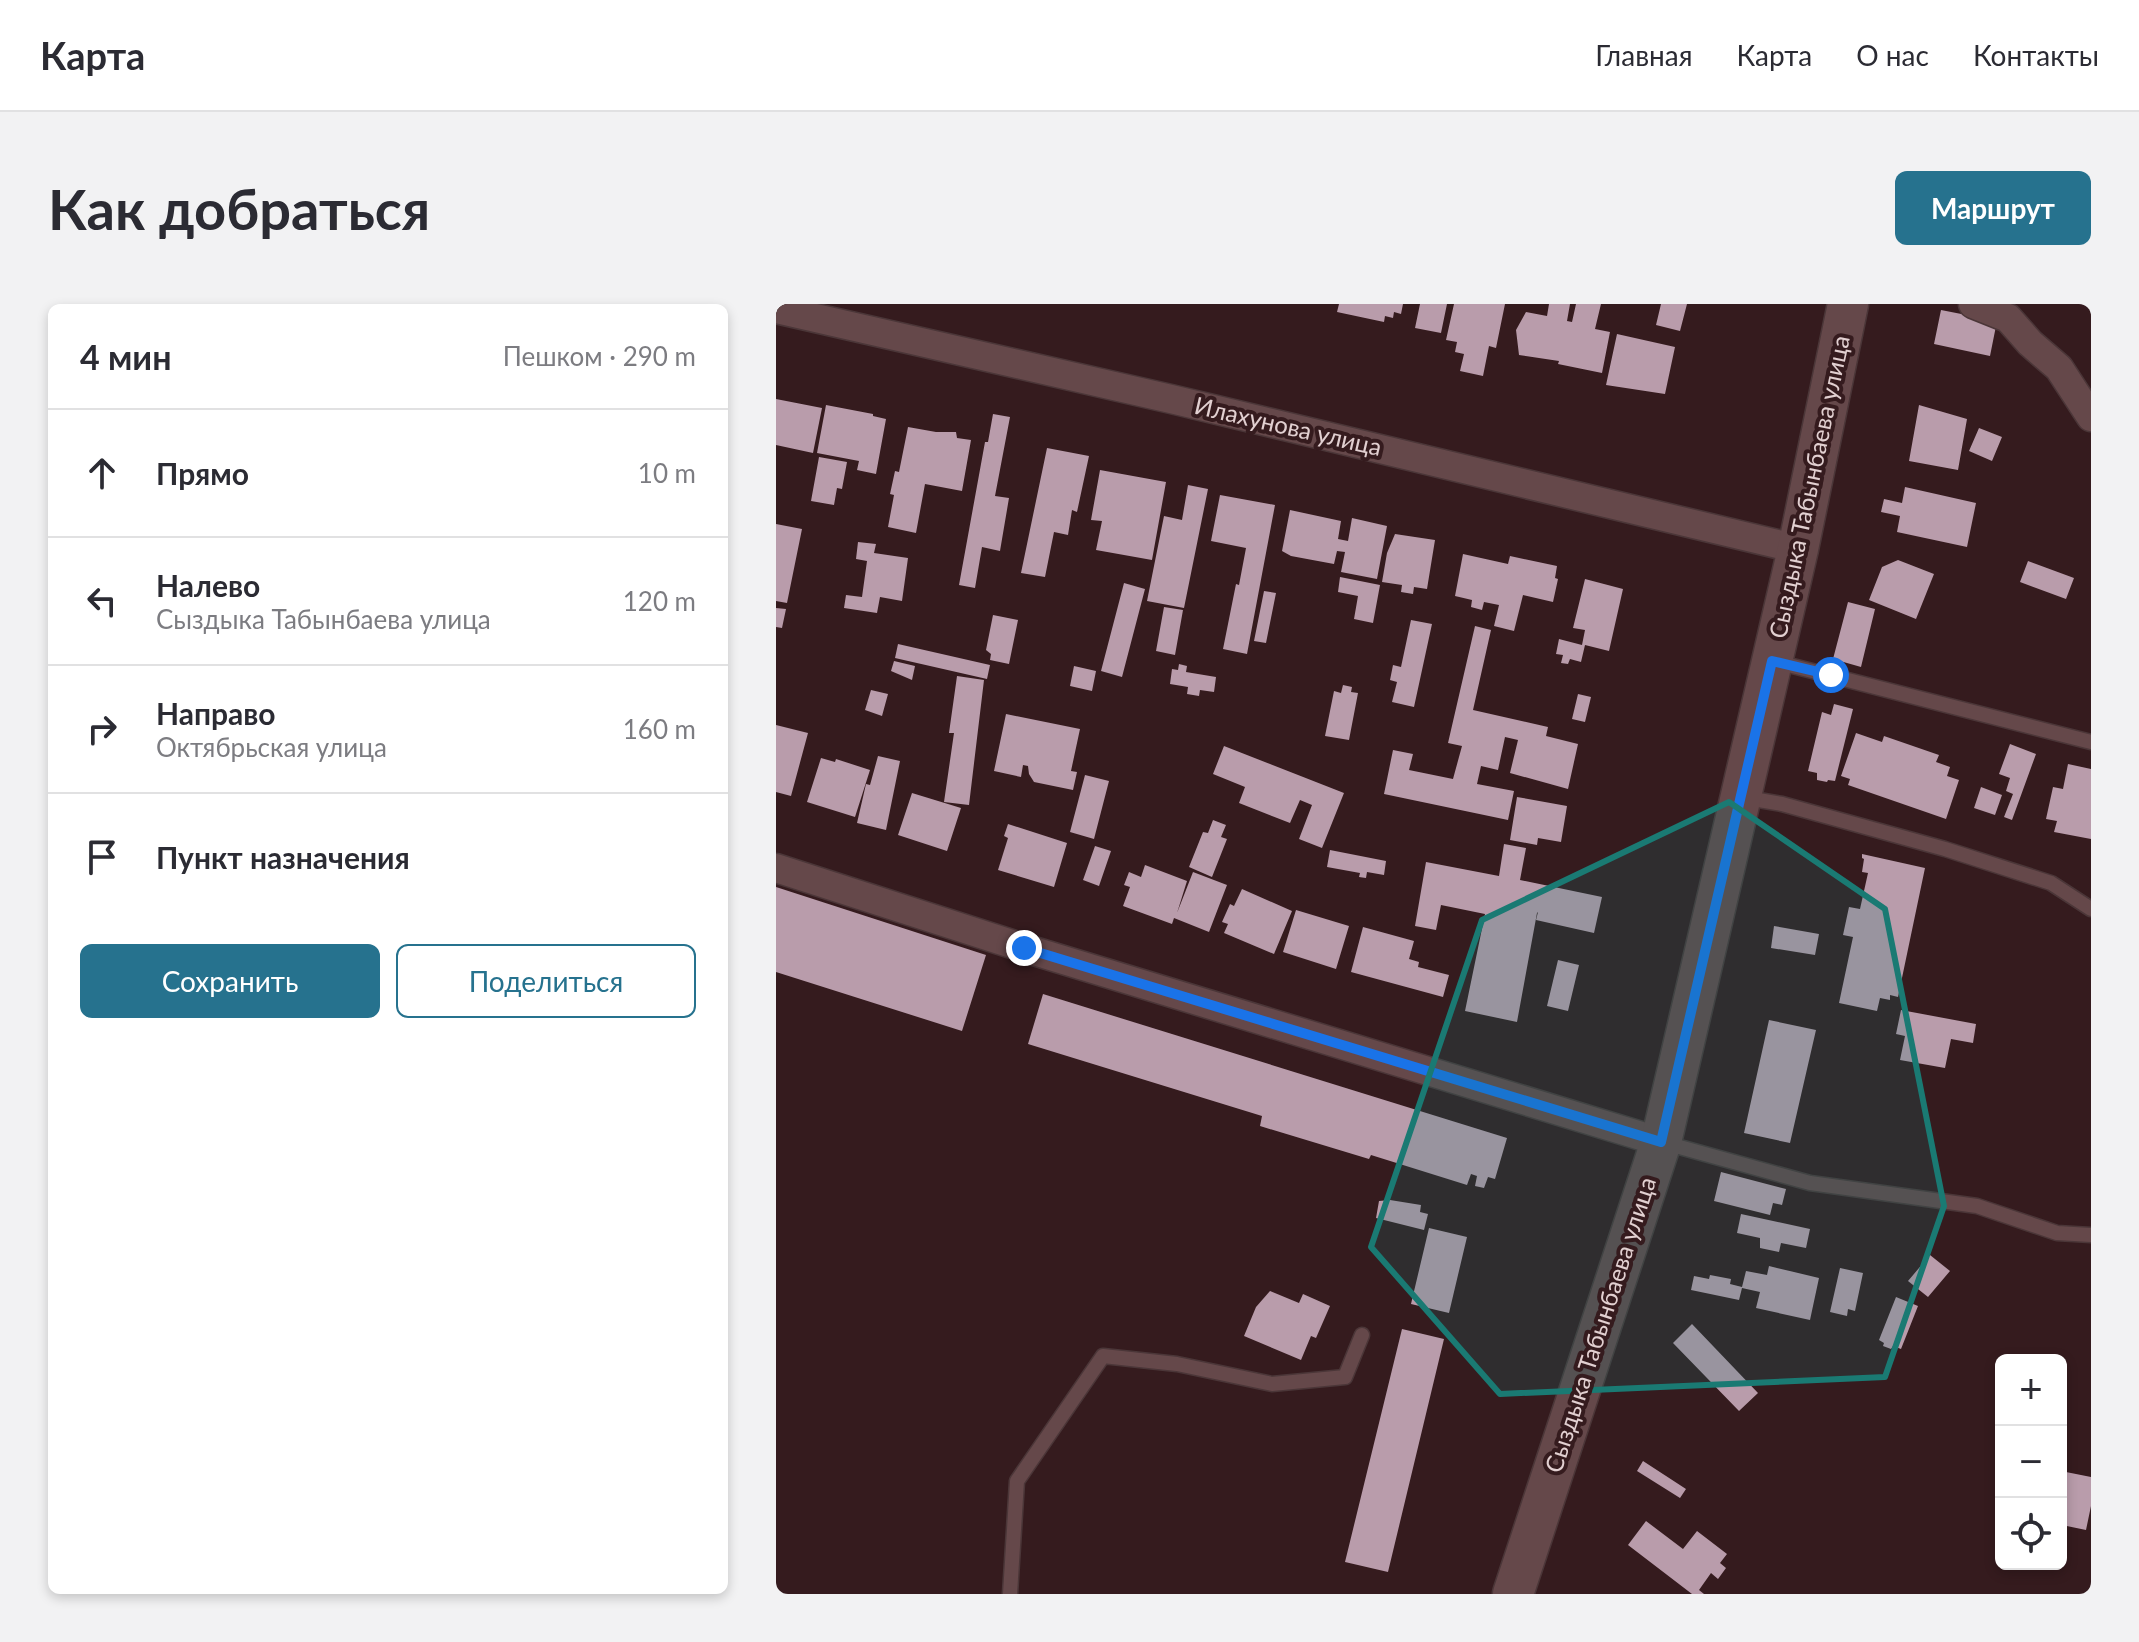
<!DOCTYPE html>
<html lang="ru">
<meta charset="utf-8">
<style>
:root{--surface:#fff;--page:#f2f2f3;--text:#2b2b33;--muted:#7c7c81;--line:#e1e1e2;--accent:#26728e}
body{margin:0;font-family:Lato,sans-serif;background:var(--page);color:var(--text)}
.controls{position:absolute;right:24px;bottom:24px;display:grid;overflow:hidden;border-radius:12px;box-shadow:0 4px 12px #0003}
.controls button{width:72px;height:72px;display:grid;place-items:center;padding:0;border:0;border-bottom:2px solid var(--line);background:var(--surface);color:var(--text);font:40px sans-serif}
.stop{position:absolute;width:24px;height:24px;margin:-18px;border:6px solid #1a73e8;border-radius:50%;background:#fff}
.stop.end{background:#1a73e8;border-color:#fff;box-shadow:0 2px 8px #0008}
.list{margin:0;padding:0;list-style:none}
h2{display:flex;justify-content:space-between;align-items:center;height:104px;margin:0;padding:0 32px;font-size:34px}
h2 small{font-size:26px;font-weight:400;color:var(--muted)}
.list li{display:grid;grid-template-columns:52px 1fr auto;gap:24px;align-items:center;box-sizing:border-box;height:128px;padding:0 32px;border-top:2px solid var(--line)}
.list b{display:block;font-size:30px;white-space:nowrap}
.list p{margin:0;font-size:26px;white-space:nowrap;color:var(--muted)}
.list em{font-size:26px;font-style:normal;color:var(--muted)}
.actions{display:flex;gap:16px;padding:24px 32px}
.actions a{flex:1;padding:18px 0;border:2px solid var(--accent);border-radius:12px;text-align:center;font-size:28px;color:var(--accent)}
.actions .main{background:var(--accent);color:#fff}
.icon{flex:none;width:44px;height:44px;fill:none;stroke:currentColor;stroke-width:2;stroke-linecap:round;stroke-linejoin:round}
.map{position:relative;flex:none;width:1315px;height:1290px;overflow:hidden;border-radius:12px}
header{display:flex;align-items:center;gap:48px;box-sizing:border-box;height:112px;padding:0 40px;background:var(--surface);border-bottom:2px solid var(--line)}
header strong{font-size:38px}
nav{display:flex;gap:44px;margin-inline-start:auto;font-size:28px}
.intro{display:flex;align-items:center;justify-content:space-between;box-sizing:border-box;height:192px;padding:0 48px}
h1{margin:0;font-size:56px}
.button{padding:20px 36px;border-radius:12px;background:var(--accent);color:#fff;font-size:28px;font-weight:700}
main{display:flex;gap:48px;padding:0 48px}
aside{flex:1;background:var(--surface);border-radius:12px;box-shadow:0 4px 12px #0003}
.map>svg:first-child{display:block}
.building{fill:#b99cab}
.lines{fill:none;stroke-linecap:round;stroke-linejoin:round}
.lane-casing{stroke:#4b3638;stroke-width:17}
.street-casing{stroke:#4b3638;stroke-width:31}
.secondary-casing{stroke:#4b3638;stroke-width:43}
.lane{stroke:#65484a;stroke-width:14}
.street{stroke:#65484a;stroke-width:28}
.secondary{stroke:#65484a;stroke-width:40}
.route{stroke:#1a73e8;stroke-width:10}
.marked{fill:#1a7a73;fill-opacity:0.2;stroke:#1a7a73;stroke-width:6;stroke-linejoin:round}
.labels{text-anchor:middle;stroke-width:8;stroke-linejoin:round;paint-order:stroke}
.street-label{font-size:24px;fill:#e2d0d1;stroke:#351b1e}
</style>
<header>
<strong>Карта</strong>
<nav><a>Главная</a><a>Карта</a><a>О нас</a><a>Контакты</a></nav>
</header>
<div class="intro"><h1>Как добраться</h1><a class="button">Маршрут</a></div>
<main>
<aside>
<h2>4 мин<small>Пешком · 290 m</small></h2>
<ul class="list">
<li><svg class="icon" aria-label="ahead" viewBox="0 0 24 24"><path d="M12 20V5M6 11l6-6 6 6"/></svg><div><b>Прямо</b></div><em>10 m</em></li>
<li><svg class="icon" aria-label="left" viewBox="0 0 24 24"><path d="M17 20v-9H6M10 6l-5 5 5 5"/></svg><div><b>Налево</b><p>Сыздыка Табынбаева улица</p></div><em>120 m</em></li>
<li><svg class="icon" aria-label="right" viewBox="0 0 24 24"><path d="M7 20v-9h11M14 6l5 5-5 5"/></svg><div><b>Направо</b><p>Октябрьская улица</p></div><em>160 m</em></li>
<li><svg class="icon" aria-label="arrive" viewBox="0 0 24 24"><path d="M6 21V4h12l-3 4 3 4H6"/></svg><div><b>Пункт назначения</b></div></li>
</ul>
<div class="actions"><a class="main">Сохранить</a><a>Поделиться</a></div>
</aside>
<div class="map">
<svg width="1315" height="1290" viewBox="0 0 1315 1290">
<rect width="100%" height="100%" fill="#351b1e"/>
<path class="building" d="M563,0H627L625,10L618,8L617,14L609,12L608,18L561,8Z
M644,0H671L665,29L639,24Z
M678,0H729L720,44L713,42L707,72L684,67L688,50L679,48L681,38L670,36Z
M773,0H794L791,17L796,18L800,0H825L819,25L834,28L826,69L782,60L783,57L743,51L740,26L750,8L771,12Z
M885,0H911L904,27L880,21Z
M1165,6L1221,17L1214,52L1158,40Z
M841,30L899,43L889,90L830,81Z
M0,95L46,104L37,149L0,141Z
M50,101L97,110V112L110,115L100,170L81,166L83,157L41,149Z
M1143,101L1191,115L1182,166L1133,157Z
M217,110L234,113L219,192L233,194L224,247L206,243L199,284L183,281L209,138H212Z
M132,123L160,128H180L181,134L195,136L186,187L149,180L140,229L112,223L118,191L114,190L119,167L123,168Z
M1203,124L1226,133L1216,157L1193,147Z
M271,144L313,152L301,208L296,206L292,231L278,228L269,273L245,269Z
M43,153L71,158L66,185L61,184L58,201L35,197Z
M324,166L390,178L376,256L320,246L326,217L315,216Z
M412,181L432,185L408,304L371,297L388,212L406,216Z
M1129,183L1200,199L1191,243L1121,228L1124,212L1105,208L1108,195L1126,199Z
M444,191L499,201L471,350L447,345L460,280L463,281L470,244L435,237Z
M514,206L565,217L562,235L572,237L576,214L611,222L601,275L565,268L569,248L561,247L558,260L515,252L506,247Z
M0,220L26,225L11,299L0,297Z
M619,230L659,236L651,285L638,283L637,290L625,288L626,281L606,278L611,249Z
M82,238L100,240L98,249L132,254L126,297L104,293L101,309L68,304L70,291L86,293L91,257L80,255Z
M687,250L732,260L734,252L781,262L779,274L782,275L777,298L747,291L738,327L718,322L723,301L708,298L706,306L695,303L696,296L679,292Z
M1122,256L1158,270L1140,315L1093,296L1106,263Z
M1252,257L1298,274L1290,295L1244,278Z
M564,273L604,281L597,319L578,315L582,292L562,288Z
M809,275L847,285L833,347L809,341L805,358L794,355L792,360L785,359L787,351L780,350L783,335L806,341L809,326L797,324Z
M348,279L369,285L346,373L325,367Z
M488,287L500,289L490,339L478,337Z
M1072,298L1099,305L1085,363L1057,355Z
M388,303L407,306L399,351L380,347Z
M0,304L10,305L6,324L0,323Z
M217,311L242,316L233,360L214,356L215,350L210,346Z
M635,316L656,320L638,403L616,398L621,378L614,376L617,361L625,363Z
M699,322L715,326L697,406L772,423L770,432L802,440L792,485L734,469L742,436L729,433L722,466L705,462L701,480L738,487L732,516L608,490L617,446L637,450L633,466L677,475L686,442L672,439Z
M122,340L214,361L211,375L119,354Z
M118,357L139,362L136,376L115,367Z
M403,360L411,362L410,368L440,373L438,388L424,386L423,392L411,390L412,383L394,380L396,365L402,366Z
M298,362L320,367L316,387L294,382Z
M181,372L208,376L193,501L168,498L178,429H173Z
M567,381L576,383L575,388L582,389L573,436L549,432L558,387L565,389Z
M95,386L112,390L106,412L89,406Z
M802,390L815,393L809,418L796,415Z
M1058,400L1077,405L1059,477L1052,476L1051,478L1041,476V469L1032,467L1046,408L1055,411Z
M230,410L304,425L295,467L301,468L297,486L258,478L253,470L252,462L247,461L245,473L218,467Z
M0,421L32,429L15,492L0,488Z
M1080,429L1106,438L1108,432L1163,451L1160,458L1174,463L1171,472L1183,476L1170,515L1072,481L1074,475L1065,472Z
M1234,440L1260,450L1236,516L1228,513L1237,490L1230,487L1234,474L1223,470Z
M448,442L568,489L546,544L523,535L536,501L524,496L514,519L463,499L469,483L437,470Z
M102,452L124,457L110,526L81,519L90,480L94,481Z
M45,454L59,458L60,455L94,466L79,513L31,498Z
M1292,460L1315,465V535L1278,528L1281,517L1270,515L1277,483L1287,485Z
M309,471L333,477L318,535L294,528Z
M1205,483L1226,491L1219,511L1198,504Z
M136,489L185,504L171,547L122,531Z
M741,493L791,502L785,538L762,534L761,541L734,536Z
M437,516L450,521L445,533L451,535L436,573L413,563L427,528L432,529Z
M232,520L291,539L278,583L222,566L232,534L228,532Z
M728,540L750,544L744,576L826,593L818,629L760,616L762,608L761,609L741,718L689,707L709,610L665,601L660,626L639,622L650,558L723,572Z
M319,542L335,547L323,582L307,576Z
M554,546L610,557L608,571L591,568L590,574L583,573L584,569L551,563Z
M1086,550L1149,564L1122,693L1114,691V696L1104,694L1101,707L1063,699L1077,633L1067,631L1073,603L1084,605L1092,569L1086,568L1088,555L1086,554Z
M369,561L411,577L401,609L417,568L451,581L433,628L398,614L396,620L347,602L354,583L348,581L353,568L365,573Z
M0,583L210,651L186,727L0,668Z
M466,585L516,607L498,650L448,629L452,620L446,618L454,600L458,602Z
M520,606L573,622L560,665L507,648Z
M998,622L1043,630L1039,651L995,644Z
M587,623L638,637L633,655L643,658L642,663L673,671L667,693L575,668Z
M782,656L803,661L792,707L771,702Z
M267,690L731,834L719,875L712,873L708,884L699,882L701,872L695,870L691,881L595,851L593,855L484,822L486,812L252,740Z
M1125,706L1200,720L1197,739L1175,735L1169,764L1124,756L1129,732L1120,730Z
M993,716L1040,726L1014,839L968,829Z
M945,868L1010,885L1006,901L997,899L994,911L938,897Z
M614,896L645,901L644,908L652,910L648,926L600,914L603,897Z
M965,910L1034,925L1030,944L1005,939L1003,948L984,944V934L961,929Z
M653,924L691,933L673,1009L635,1000Z
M1154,951L1174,967L1152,993L1132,977Z
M993,962L1043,974L1034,1016L980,1004L984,988L966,984L963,996L915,986L918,972L933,975L934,971L955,975L954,980L966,983L970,967L991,971Z
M1064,964L1087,969L1079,1007L1072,1005L1071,1012L1054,1008Z
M494,987L523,999L527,990L554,1002L540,1034L535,1032L525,1056L468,1032L480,1003Z
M1120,993L1142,1002L1125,1045L1117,1042L1115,1045L1107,1042L1108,1039L1103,1036Z
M916,1020L982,1089L963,1107L897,1039Z
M626,1025L668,1035L612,1268L569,1258Z
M867,1157L910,1185L904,1194L861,1167Z
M1290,1168L1315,1173V1202L1310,1226L1286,1221L1288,1211L1285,1210V1193Z
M870,1217L907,1245L921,1227L951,1250L944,1259L950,1264L942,1275L935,1269L923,1286L928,1290H916L852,1241Z"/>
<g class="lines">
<g class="lane-casing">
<path id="lane" d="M997,357L1315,438
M965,493L1006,500L1169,545L1275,579L1315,605
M889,839L1034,879L1201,902L1281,929L1315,931
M234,1290L241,1177L327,1052L401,1060L496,1080L569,1073L586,1031"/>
</g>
<g class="street-casing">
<path id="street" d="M1197,0L1232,14L1254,39L1283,64L1315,113
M0,5L395,95L1022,245
M0,564L248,644L885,838"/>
</g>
<g class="secondary-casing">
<path id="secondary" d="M737,1290L885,838L1022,245L1072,0"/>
</g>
<use href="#lane" class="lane"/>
<use href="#street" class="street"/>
<use href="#secondary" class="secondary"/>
</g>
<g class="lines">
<path class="route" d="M248,644L885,838L996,357L1055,371"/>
</g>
<path class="marked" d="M953,498L1109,605L1168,902L1109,1073L724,1090L595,943L706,616Z"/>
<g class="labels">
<g class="street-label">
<text transform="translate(512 123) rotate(13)" y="8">Илахунова улица</text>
<text transform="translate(1034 183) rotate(-78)" y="8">Сыздыка Табынбаева улица</text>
<text transform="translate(825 1021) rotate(-72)" y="8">Сыздыка Табынбаева улица</text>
</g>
</g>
</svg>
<div class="controls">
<button>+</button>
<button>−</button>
<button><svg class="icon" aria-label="locate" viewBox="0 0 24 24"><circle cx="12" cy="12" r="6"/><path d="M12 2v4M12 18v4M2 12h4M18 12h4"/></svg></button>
</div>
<div class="stop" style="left:1055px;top:371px"></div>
<div class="stop end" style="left:248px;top:644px"></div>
</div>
</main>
